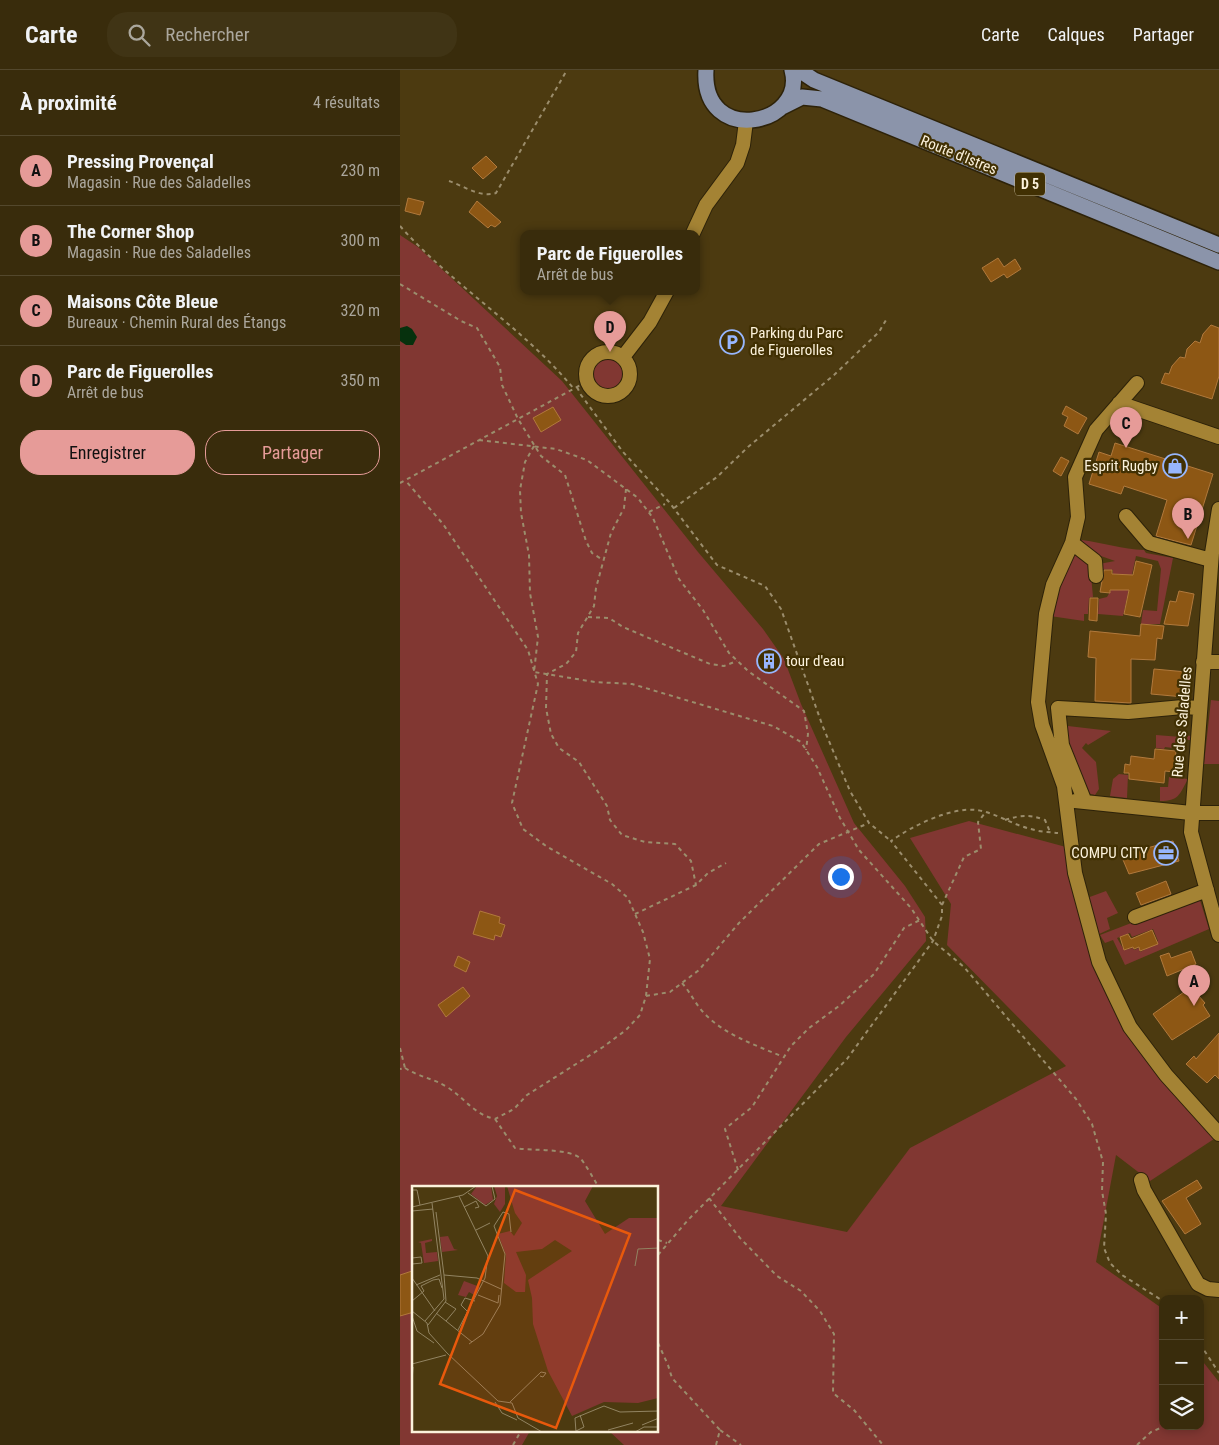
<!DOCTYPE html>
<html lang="fr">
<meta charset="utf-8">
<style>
:root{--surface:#392c0c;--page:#403415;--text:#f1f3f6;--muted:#aba79d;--line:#53482d;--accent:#e69b98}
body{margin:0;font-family:"Roboto Condensed",sans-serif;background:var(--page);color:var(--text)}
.controls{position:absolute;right:15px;bottom:15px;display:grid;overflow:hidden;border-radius:10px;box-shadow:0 2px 8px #0003}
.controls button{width:45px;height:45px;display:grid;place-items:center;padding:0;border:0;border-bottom:1px solid var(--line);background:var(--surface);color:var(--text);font:25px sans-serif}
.you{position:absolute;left:440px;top:806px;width:18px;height:18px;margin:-12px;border:4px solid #fff;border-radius:50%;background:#1a73e8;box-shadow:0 0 0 8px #1a73e833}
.badge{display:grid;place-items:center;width:32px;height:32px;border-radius:50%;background:var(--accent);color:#111;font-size:16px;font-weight:700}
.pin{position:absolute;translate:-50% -41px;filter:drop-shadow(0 1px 2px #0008)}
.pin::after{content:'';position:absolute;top:26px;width:18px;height:15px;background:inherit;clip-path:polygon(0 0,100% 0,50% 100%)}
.popup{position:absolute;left:120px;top:160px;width:180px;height:65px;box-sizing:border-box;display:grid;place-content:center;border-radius:10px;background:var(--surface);filter:drop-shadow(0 1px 4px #0005);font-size:16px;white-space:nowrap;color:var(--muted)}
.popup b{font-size:19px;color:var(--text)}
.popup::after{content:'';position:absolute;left:50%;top:100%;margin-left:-10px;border:10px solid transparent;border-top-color:var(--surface)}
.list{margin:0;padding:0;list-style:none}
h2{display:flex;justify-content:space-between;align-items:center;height:65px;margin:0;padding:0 20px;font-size:21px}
h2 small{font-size:16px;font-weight:400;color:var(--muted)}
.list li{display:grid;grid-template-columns:32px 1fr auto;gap:15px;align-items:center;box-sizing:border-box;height:70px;padding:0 20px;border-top:1px solid var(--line)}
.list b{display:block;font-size:19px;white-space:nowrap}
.list p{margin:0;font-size:16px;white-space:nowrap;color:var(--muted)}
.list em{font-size:16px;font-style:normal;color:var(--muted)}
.actions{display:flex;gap:10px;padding:15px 20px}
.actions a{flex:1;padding:11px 0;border:1px solid var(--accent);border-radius:20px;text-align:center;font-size:18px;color:var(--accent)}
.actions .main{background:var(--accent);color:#111}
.icon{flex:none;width:28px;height:28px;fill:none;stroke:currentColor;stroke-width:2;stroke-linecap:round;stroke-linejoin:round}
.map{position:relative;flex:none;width:819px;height:1375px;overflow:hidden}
header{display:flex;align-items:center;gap:30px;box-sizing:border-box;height:70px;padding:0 25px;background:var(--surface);border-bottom:1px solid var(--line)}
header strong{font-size:24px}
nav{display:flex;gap:28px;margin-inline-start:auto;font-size:18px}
.search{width:350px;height:45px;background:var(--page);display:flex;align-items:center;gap:12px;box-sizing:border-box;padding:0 18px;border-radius:20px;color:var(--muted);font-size:19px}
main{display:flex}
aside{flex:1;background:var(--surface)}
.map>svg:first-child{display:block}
.green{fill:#813732;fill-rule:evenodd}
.water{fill:#06310d}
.building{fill:#8d5714;stroke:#b1793c}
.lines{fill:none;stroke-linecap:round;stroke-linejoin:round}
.minor-casing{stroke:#2d2209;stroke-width:16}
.major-casing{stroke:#2d2209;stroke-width:18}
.path{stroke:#9b8d6c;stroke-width:2;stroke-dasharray:4 4;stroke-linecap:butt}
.minor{stroke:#a48334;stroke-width:14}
.major{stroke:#8b94aa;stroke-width:15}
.labels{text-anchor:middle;stroke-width:4.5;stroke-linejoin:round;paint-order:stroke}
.shield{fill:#413003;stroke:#c4b89b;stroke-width:1}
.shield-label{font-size:14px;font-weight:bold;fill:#fcf2dc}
.street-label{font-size:15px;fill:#fcf2dc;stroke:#413003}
.poi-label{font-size:15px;fill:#fcf2dc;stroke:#413003;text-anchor:start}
.inset-road{fill:none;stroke:#928462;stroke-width:1}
.view{fill:#e8590c;fill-opacity:0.15;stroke:#e8590c;stroke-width:2.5}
.inset-edge{fill:none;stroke:#fcf2dc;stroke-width:2.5}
</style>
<header>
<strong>Carte</strong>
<div class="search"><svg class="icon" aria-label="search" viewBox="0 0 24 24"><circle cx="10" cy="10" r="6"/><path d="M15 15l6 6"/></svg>Rechercher</div>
<nav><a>Carte</a><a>Calques</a><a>Partager</a></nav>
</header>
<main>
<aside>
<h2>À proximité<small>4 résultats</small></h2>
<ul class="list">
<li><span class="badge">A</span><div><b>Pressing Provençal</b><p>Magasin · Rue des Saladelles</p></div><em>230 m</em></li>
<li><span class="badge">B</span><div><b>The Corner Shop</b><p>Magasin · Rue des Saladelles</p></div><em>300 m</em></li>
<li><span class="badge">C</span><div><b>Maisons Côte Bleue</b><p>Bureaux · Chemin Rural des Étangs</p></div><em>320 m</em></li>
<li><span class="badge">D</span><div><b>Parc de Figuerolles</b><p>Arrêt de bus</p></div><em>350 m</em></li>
</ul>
<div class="actions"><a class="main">Enregistrer</a><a>Partager</a></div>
</aside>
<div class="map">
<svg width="819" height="1375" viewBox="0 0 819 1375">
<rect width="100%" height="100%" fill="#4c3a10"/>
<path class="green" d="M0,165L18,177L162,311L298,482L363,559L384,589L401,634L454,753L505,816L525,847L526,871L446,967L321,1136L447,1162L510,1078L666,996L547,875L551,834L510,768L569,751L666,777L720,951L817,1067L750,1111L716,1085L696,1192L763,1239V1356H800V1288L819,1312V1375H224L209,1361H258V1118H14V1361H130L122,1375H0Z
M193 304a15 15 0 1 1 30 0a15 15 0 1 1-30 0Z
M682,470C704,473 722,479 744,480L746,483L773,488L760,554H741L743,540L757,541L761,499L758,491L736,486L723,546L698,544L699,529L707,527L711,520H719L720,506V504H713V500L698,499L699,494L715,491L684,480L681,475Z
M673,480L690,494L693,527L689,528L688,544H684V551L650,546L651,539Z
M811,630L819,631V694H804Z
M668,656L711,661L688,675L686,673L682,678L696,692L699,719L695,725L687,723L667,673Z
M756,665L781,667V665L792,666L791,670H783L781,679L765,677L764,679L756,678Z
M719,704L728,705L727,728L710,726L713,709Z
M769,707L788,709C779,725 779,731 760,731V717H768Z
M706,821L718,843L707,848L710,859L697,865L687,828Z
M799,827L809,859L725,895L713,870L705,873L700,865ZM753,859L758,871L745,876L746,879L740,882L739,878L734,880L733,878L724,880L717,868L730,863L732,867Z"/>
<path class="water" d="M7,256L12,259L17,267L13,275H6L0,271V258Z"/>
<path class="building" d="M86,86L97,97L83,109L72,98Z
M8,128L24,132L20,145L5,141Z
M77,131L101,152L95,157L91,155L88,158L69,142Z
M598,188L604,197L615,189L621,199L607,208L604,204L591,212L582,198Z
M811,255L819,258V306L812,329L761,313L765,303L769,304L772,296L780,287L785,288L787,279L795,271L800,273L803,264Z
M666,336L687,348L678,364L664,356L668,347L662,344Z
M153,337L161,350L141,362L133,348Z
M715,373L813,404L791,475L756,466L767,430L724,416L721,424L689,414L699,382L711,386Z
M661,387L669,391L661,406L653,401Z
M736,491L752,495L740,547L724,544L729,520H710V523L700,522L704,500H712V504L733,505Z
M779,521L794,524L788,556L764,554L770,531L776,532Z
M690,528H698L697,551L689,550Z
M741,554L764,556L762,569L757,568L755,590L731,589V633L695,631L696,588L688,587L690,561L740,566Z
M754,599L787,602L784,627L751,624Z
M755,679L776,681L774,702L765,701L764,713L729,709V703H724L725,694L730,695L731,686L754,689Z
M773,771L779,791L729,804L721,785Z
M766,811L771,824L741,835L736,823Z
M80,841L100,847L99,853L105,855L101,867L95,865L94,870L73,864Z
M752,860L758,874L740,881L739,877L734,879L733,877L724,880L720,867L728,864L731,869Z
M791,881L796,894L767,906L760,886L769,883L771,888Z
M58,886L70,892L66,902L54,896Z
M63,917L70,926L46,947L38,935Z
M791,917L805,933L803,935L810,946L772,970L753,944Z
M819,963V1009L815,1005L807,1013L786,994L794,986L796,989Z
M797,1110L802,1118L786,1128L801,1154L785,1164L762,1131Z
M12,1201L14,1207V1242L0,1246V1205Z"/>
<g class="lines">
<g class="minor-casing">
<path id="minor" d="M293,163L306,135L337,93L343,75L346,51
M186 304a22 22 0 1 1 44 0a22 22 0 1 1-44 0Z
M223,287L250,252L267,221
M737,313L696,360L675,407L678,447L672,473L653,515L646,544L638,632L642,655L664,716L675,803L699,892L730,957L766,1005L819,1064
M719,333L819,367
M819,439L812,483L791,762L819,865
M726,446L749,473L811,490
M672,473L695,491L696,506
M803,592H819
M675,731L791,743H819
M685,732L662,675L658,638L728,642L783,637L799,638
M735,847L807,820
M741,1110L744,1120L798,1214L808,1219L819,1220"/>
</g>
<g class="major-casing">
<path id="major" d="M306,0C301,77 407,56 392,0
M399,0L414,10L819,175
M382,37L402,27L422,29L819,192"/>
</g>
<path class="path" d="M49,111C64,116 80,128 96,123L167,0
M0,156C53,216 123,257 174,319
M0,214L61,251L77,258L100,297L102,315L118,349L141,386L165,405L186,471L192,483L203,490
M177,317L181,325L223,382L269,432L317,495L365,516L381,539L423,657L450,721L469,753L491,771
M79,370L156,379L187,390L238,428L253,448L279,509L303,540L329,583L348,601L404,641L408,664L406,680
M134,376L125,392L120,420L121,443L129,485L130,523L138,567L134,602L195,612L232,614L373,656L401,672L417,697L440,748L459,780L511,838L533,871L564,897L676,1029L692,1054L703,1092L702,1121L706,1144L704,1178L710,1193L722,1205L763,1231
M0,413L188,311
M226,419L224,438L211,463L196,518L194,536L178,563L176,582L166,594L147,604L146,638L151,664L159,678L179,692L207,736L210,750L222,765L245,772L275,774L291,791L296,815
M274,438L317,407L348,377L434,305L479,262L486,250
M249,442L265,434
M188,547L209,548L223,557L310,594L324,596L337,591
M605,750C621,745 629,744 645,750L650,762
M542,835L564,787L581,779L578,752L585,743
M235,844L296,815L308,803L326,793
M282,913C290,922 295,933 303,942C323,964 353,974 381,986
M246,926L270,922L299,900L339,853L419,774L469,753
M0,978L5,998L0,999
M5,998C21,1008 33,1008 47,1017C65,1028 73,1044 95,1049L114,1039L127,1025L203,977L226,960L240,945L246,926L250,889L243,862L228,828L212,814L146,776L123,759L112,733L138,614L128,580L43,454L5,410
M95,1049L115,1078C132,1081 167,1078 180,1088C185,1093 195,1111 199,1118
M338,1100L325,1059L352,1037L391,976L409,958L439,936L474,904L504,858L520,850
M309,1128L340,1168L377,1206L401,1221L420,1241L434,1264L433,1323L454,1340L483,1375
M258,1170L267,1173
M258,1185L288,1150L447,989L533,871L542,846V835L491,771C512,756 550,737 577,740C596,743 613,755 631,759C640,762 649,762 658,763
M258,1273L268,1295L272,1308L320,1360L316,1375
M800,1274L819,1303
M320,1360L341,1375
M113,1375L121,1361
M737,1375L751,1362L765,1356"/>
<use href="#minor" class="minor"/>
<use href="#major" class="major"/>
</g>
<defs>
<g id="parking-ring" transform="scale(1.25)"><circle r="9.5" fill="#413003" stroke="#97b6fd" stroke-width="1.5"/><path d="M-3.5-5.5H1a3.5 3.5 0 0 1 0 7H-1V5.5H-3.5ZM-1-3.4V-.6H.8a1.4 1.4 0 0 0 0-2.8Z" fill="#97b6fd"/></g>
<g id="shop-ring" transform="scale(1.25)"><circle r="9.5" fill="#413003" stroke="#97b6fd" stroke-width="1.5"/><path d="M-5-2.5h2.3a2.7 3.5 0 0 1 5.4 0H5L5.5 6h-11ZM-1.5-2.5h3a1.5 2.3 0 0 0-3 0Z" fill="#97b6fd"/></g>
<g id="building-ring" transform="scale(1.25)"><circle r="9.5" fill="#413003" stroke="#97b6fd" stroke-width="1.5"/><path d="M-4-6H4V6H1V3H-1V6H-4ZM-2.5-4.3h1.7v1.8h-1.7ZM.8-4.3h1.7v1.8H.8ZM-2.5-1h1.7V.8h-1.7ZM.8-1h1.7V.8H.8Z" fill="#97b6fd"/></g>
<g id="office-ring" transform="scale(1.25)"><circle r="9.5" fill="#413003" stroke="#97b6fd" stroke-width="1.5"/><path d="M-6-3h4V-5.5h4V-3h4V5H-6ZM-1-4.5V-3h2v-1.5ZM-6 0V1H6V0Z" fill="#97b6fd"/></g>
</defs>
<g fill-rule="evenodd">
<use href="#parking-ring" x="332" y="272"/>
<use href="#shop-ring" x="775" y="396"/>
<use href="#building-ring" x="369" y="591"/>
<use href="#office-ring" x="766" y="783"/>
</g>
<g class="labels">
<rect class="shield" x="615" y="102.5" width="30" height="23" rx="4"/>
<g class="shield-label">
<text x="630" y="119">D 5</text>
</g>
<g class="street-label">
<text transform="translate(559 85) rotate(22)" y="5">Route d'Istres</text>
<text transform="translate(782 652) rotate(-85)" y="5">Rue des Saladelles</text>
</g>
<g class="poi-label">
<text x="350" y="268">Parking du Parc<tspan x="350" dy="17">de Figuerolles</tspan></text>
<text x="758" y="401" text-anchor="end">Esprit Rugby</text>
<text x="386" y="596">tour d'eau</text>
<text x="748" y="788" text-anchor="end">COMPU CITY</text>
</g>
</g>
<g transform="translate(12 1116)">
<rect width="246" height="246" fill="#4c3a10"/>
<path d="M65,0H79L81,14L73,19L59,8ZM82,0H93V18L88,26L82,18L85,10ZM95,0H181L173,15L193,48L217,32H246V212L226,217L192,216L160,230L136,185L121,138L120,112L116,94L160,65L143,54L130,63L104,66L114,89L113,106H104L92,97L94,69L86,48L98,45L102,50L110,37L103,27ZM36,50L42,63L46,64L30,66L28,51ZM20,53V55L13,57L14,67L25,66L26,75L12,77L9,57L6,56ZM52,95L68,101L64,110L57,106L54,111L46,109Z" fill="#813732"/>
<path class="inset-road" d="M1,4H5L8,19M56,7L74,20L83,13L80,0M0,21L51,9L64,0M52,21L64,15L67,21L63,22M0,25L21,23M24,26L32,89M64,44L78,37M0,72L9,71L10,77L0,78M223,80L226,63L247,62M32,89L65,92L89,103M0,92L23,125M4,99L28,89M66,109L86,117L87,109M0,115L12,105L9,100L21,94L27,93L30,102M33,116L44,123L34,135M0,125L15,137L17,147L35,167L86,215L100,217L106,232L130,246M24,127L60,156M57,127L49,119L53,112L63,115M0,130L5,145L22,157M13,135L32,113L20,17M16,139L34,115L32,89M46,144L73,92L76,70L47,10M57,158L71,148L88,119L93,68L82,40L91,26L97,28L99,46M0,178L34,169M0,196L1,181M83,216L90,227L105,234M98,216L129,186L134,187L131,191L128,190M230,239L247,232M196,244L221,237M164,245L172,241L168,229M164,246L163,232L192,220L208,226L247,225M223,246L232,241H247"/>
<path class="view" d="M103,4L218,48L144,242L28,198Z"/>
<rect width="246" height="246" class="inset-edge"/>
</g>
</svg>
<div class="controls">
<button>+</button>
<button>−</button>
<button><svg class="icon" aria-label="layers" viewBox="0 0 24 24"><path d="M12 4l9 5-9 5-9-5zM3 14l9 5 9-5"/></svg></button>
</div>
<div class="you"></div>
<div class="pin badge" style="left:794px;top:936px">A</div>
<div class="pin badge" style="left:788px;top:469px">B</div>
<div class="pin badge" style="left:726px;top:378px">C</div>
<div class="pin badge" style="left:210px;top:282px">D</div>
<div class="popup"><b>Parc de Figuerolles</b>Arrêt de bus</div>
</div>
</main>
